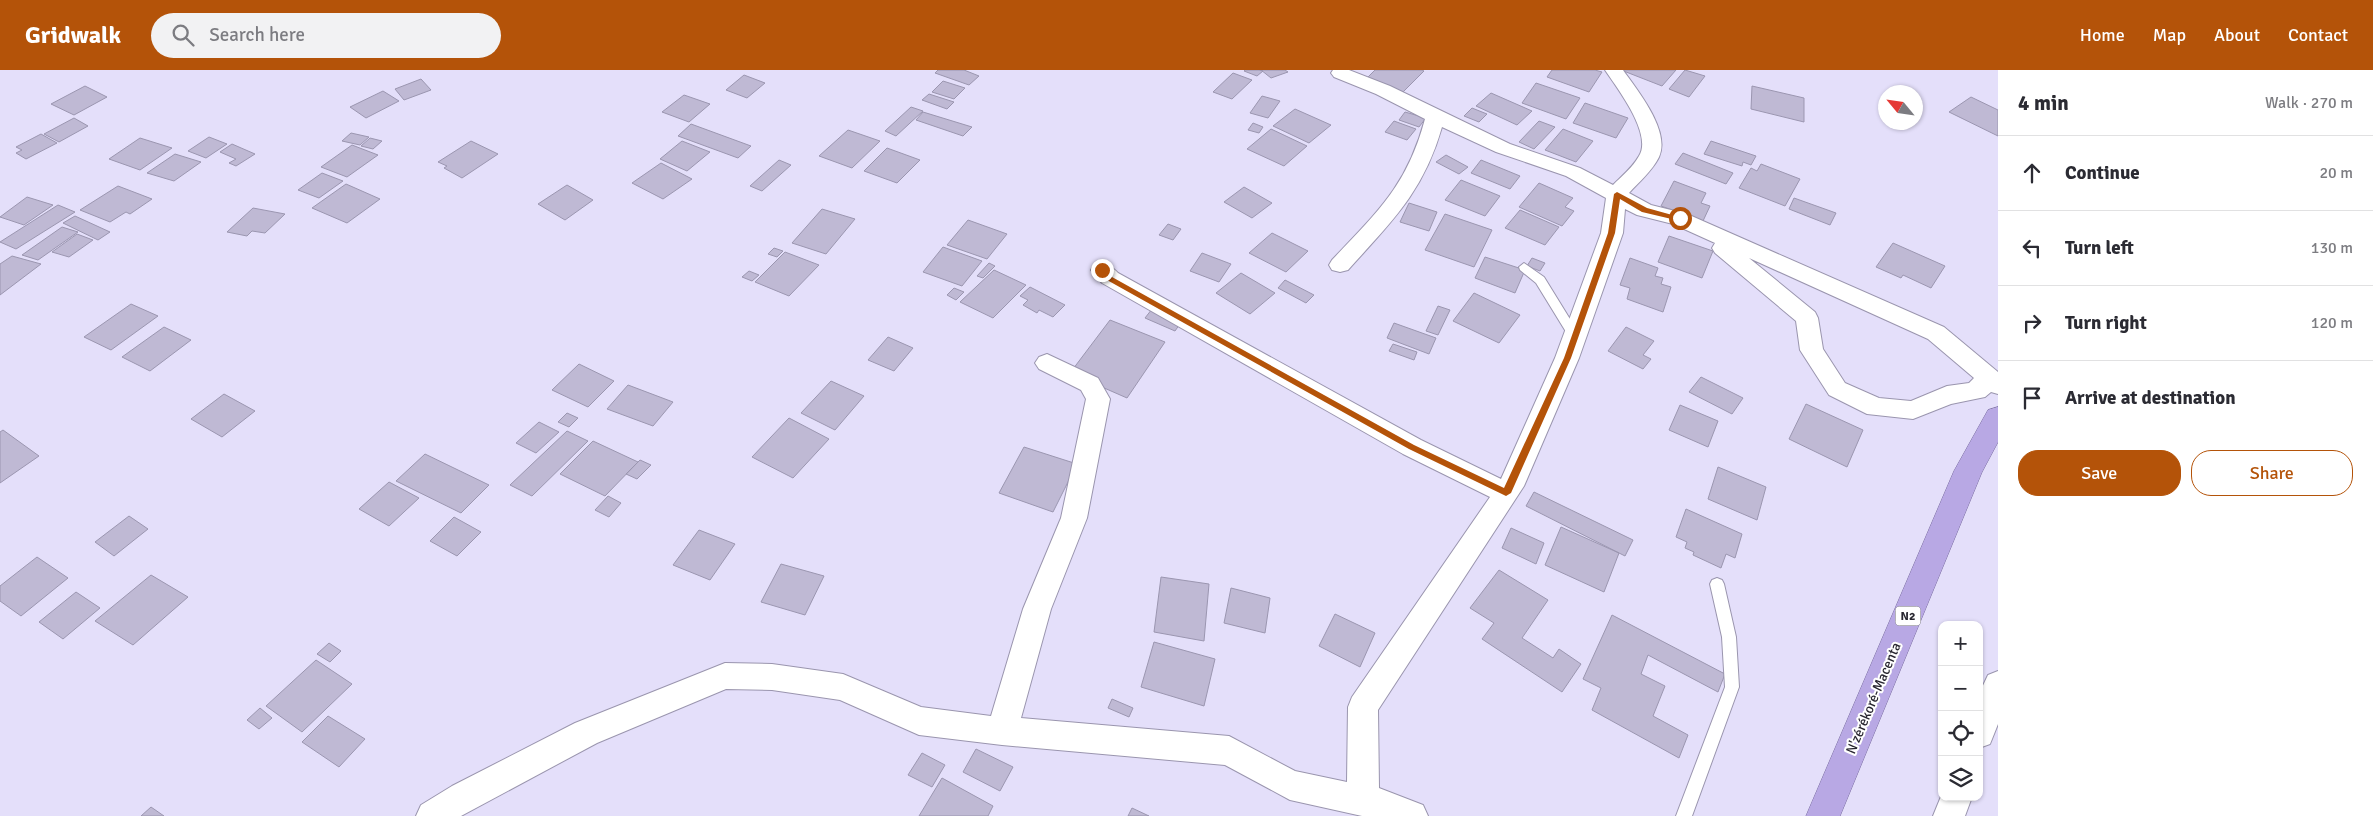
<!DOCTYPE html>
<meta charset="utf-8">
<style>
:root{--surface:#fff;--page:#f2f2f3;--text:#2b2b33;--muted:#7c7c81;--line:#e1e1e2;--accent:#b45309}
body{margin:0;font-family:Signika,sans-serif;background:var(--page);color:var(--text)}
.controls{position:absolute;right:15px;bottom:15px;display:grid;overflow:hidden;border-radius:10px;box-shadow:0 1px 4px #0004}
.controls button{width:45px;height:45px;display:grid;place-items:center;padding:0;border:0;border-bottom:1px solid var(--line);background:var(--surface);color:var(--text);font:25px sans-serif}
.compass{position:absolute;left:1878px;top:15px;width:45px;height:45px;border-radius:50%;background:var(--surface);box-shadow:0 1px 4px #0004;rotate:299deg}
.stop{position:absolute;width:15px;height:15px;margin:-11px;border:4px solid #b45309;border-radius:50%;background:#fff}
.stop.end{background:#b45309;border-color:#fff;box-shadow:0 1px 5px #0008}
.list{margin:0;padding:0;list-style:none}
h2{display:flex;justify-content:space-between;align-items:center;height:65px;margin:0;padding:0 20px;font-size:21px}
h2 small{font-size:16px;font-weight:400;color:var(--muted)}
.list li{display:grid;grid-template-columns:32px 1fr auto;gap:15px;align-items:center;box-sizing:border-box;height:75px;padding:0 20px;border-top:1px solid var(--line)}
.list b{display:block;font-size:19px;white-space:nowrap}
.list em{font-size:16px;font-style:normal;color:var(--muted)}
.actions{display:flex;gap:10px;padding:15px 20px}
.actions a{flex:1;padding:11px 0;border:1px solid var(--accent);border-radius:20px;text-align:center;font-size:18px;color:var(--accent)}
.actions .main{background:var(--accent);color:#fff}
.icon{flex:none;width:28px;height:28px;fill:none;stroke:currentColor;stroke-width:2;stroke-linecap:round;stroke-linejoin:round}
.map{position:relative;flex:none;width:1998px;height:746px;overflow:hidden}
header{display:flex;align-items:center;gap:30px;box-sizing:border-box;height:70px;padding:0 25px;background:var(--accent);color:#fff}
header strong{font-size:24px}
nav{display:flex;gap:28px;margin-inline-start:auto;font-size:18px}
.search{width:350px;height:45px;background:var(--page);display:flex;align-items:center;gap:12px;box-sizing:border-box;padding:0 18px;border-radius:28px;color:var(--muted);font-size:19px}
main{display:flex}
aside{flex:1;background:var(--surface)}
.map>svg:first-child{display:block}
.building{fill:#bfb9d4;stroke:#9b96b0}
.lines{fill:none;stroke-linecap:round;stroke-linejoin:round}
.service-casing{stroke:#9a95ae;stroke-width:2}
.minor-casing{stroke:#9a95ae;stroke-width:2}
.trunk-casing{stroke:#7a6da1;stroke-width:1}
.service{fill:#fff;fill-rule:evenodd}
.minor{fill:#fff;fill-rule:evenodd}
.trunk{fill:#b8a8e4;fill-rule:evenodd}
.route{fill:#b45309}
.labels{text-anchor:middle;stroke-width:4;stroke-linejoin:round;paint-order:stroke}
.shield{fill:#fff;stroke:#68676e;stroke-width:1}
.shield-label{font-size:12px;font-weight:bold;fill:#282630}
.street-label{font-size:14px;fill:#282630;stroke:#fff}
</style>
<header>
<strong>Gridwalk</strong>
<div class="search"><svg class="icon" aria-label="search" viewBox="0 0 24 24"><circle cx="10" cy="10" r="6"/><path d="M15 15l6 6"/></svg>Search here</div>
<nav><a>Home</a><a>Map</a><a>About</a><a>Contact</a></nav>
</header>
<main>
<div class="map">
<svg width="1998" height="746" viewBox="0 0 1998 746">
<rect width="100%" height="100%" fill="#e4dffa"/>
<path class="building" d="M938,0H964L979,6L969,15L935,3Z
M1245,0H1259L1263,1L1257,6L1244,1Z
M1261,0H1285L1288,2L1271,8Z
M1375,0H1422L1424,1L1403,22L1367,8Z
M1552,0H1595L1602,2L1589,22L1547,7Z
M1621,0H1676L1662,16Z
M1685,0L1705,6L1689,27L1669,19Z
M1233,3L1252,10L1232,29L1213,22Z
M744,5L765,13L747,28L726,20Z
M421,9L431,20L404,30L395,19Z
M943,11L965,18L954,29L932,22Z
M1536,13L1580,28L1566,49L1522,33Z
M85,16L107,27L74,45L51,34Z
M1752,16L1804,28V52L1751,39Z
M383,21L399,31L366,48L350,37Z
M1491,23L1532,41L1517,55L1476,36Z
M929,24L954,32L947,39L922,30Z
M684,25L710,34L689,52L662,42Z
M1262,26L1280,31L1268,48L1250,43Z
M1971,27L1998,40V66L1949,42Z
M1585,33L1628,48L1616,68L1573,53Z
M911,37L923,41L896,66L885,61Z
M1472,38L1487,44L1479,52L1464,46Z
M1295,39L1331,55L1309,73L1273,56Z
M923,42L972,57L963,66L916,50Z
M1405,42L1426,48L1419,57L1399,50Z
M74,48L88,56L59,72L44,64Z
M1394,51L1416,59L1407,70L1385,62Z
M1539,51L1555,57L1534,79L1519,72Z
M1253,53L1263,57L1259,63L1248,60Z
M691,54L751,76L738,88L678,66Z
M1271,59L1307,76L1284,96L1247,79Z
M1563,59L1593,71L1576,92L1545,80Z
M848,60L880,71L852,98L819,86Z
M351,63L369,67L360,75L342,71Z
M41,64L57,73L26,89L16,83L22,80L16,77Z
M209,67L227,74L206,88L188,81Z
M140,68L172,78L140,100L109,89Z
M370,68L382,71L373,79L361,76Z
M471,71L498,84L462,108L444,98L447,96L438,92Z
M682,71L710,82L687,101L660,89Z
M1711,71L1756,86L1751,95L1743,92L1742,96L1704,84Z
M232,74L255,84L236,96L229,93L236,89L220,82Z
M352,75L378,85L347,107L321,97Z
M887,78L920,90L897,113L864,101Z
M1683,83L1733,103L1726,114L1675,94Z
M175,84L201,92L174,111L147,103Z
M1446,85L1468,97L1459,104L1436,92Z
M779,90L791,95L762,121L750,116Z
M1481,90L1520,106L1510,119L1471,103Z
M661,93L692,109L663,129L632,113Z
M1761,94L1800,109L1785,136L1739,118L1751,98L1757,101Z
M322,103L343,111L319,128L298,120Z
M1461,110L1500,126L1485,146L1445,130Z
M1674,111L1706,123L1701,133L1710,136L1703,151L1661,136Z
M1539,113L1573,128L1565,137L1574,141L1562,156L1519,137Z
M346,114L380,129L347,153L312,138Z
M567,115L593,130L565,150L538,134Z
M118,116L152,129L130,144L126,142L110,152L80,140Z
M1244,117L1272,133L1252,148L1224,132Z
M27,127L53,135L24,155L0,147Z
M1794,128L1836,143L1830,155L1789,139Z
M1409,133L1437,142L1429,161L1400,152Z
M58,135L75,142L16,179L0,172Z
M253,138L285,144L265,163L252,161L247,166L227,162Z
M822,139L855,149L826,184L792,173Z
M1520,140L1559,157L1545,175L1505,158Z
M1445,144L1492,160L1474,197L1425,180Z
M75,146L110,162L98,170L63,153Z
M968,150L1007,164L987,189L947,175Z
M1168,154L1181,159L1173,170L1159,165Z
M62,157L78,162L38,190L22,185Z
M1272,163L1308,181L1286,202L1249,183Z
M77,164L93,170L69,187L52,182Z
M1669,166L1713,181L1702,208L1658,192Z
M1893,173L1945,196L1931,218L1903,205L1901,208L1876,197Z
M943,177L982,191L962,216L923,202Z
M774,178L783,181L777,187L768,184Z
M785,182L819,195L789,226L755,212Z
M1202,183L1231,194L1219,212L1190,201Z
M12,186L41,194L0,225V194Z
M1485,187L1525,200L1515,223L1475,208Z
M1532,188L1545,193L1540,201L1527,196Z
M1630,188L1658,198L1655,206L1663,208L1661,214L1671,217L1663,242L1627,229L1630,218L1620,215Z
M989,193L995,196L983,208L977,206Z
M994,200L1026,215L993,248L960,232Z
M749,201L759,205L752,211L742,207Z
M1241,203L1275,223L1250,244L1216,223Z
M1285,210L1314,225L1306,233L1278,218Z
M1030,217L1065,235L1053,247L1039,240L1037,243L1023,235L1028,230L1020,226Z
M954,218L964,222L956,230L947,225Z
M1474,223L1520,245L1499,273L1453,251Z
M131,234L158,246L111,280L84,267Z
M1438,236L1450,240L1438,265L1426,261Z
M1152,239L1182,251L1175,261L1145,248Z
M1110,250L1165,272L1127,328L1070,303Z
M1394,253L1436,268L1429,284L1387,268Z
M164,257L191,270L150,301L122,287Z
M1626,257L1654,271L1643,285L1651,289L1643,299L1608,281Z
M888,267L913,278L894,301L868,290Z
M1393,274L1417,282L1414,290L1389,281Z
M579,294L614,311L588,337L552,320Z
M1701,307L1743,328L1732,344L1689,322Z
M831,311L864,326L835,360L801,343Z
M628,315L673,332L653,356L607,339Z
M224,324L255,341L222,367L191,349Z
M1806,334L1863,360L1847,397L1789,369Z
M1680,335L1718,351L1708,377L1669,360Z
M567,343L578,348L569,357L558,352Z
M789,348L829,369L793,408L752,387Z
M539,352L559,362L536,383L516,373Z
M3,360L39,386L0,413V362Z
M567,361L588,371L532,426L510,415Z
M593,371L638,392L605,426L560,404Z
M1024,377L1077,394L1053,442L999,423Z
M425,384L489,415L461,443L396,411Z
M640,390L651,395L637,409L626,404Z
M1718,397L1766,417L1757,450L1708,429Z
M389,412L419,428L389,456L359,439Z
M1534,422L1633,470L1625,486L1526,436Z
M608,426L621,433L609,447L595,440Z
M1686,439L1742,464L1735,488L1726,484L1721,498L1693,485L1694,482L1685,478L1687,472L1676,467Z
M129,446L148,459L114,486L95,472Z
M454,447L481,462L457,486L430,471Z
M1561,457L1619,483L1604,522L1545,495Z
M1511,458L1544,473L1536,494L1502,478Z
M699,460L735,474L710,510L673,495Z
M37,487L68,508L21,546L0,531V516Z
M781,494L824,506L805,545L761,532Z
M1499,500L1548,530L1522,568L1553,588L1559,579L1581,594L1562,622L1482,569L1494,553L1470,538Z
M151,505L188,527L133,575L95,551Z
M1161,507L1209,514L1204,571L1154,562Z
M1231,518L1270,528L1265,563L1224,553Z
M76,522L100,538L63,569L39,552Z
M1335,544L1375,563L1360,597L1319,576Z
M1612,545L1725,604L1718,622L1648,585L1641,604L1665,616L1653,646L1688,665L1679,688L1592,640L1601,618L1583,609Z
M1154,572L1215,589L1204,636L1141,617Z
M329,573L341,581L330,592L317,584Z
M316,590L352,614L302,662L266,636Z
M1112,629L1133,638L1129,647L1108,638Z
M260,638L272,648L259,659L247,650Z
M328,646L365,669L339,697L302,672Z
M976,679L1013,697L1000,721L963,702Z
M922,683L945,695L932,717L908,705Z
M942,708L993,736L988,746H919Z
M151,737L164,746H141Z
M1132,738L1149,746H1128Z"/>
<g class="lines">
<g class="service-casing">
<path id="service" d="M1524,193L1544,207L1581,267L1579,270H1571L1536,213L1520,200L1519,197Z
M1717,508L1722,510L1724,514L1736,567L1739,617L1692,746H1676L1725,617L1722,567L1710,514L1712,510Z"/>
</g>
<g class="minor-casing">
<path id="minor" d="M1333,0H1349L1390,16L1510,74L1580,98L1613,115C1622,106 1633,97 1639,86C1653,64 1617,18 1605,0H1623C1637,20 1671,61 1659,87C1653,100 1638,113 1629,123L1651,135L1687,144L1944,257L1998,302V324L1991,322L1985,327L1951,334L1913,349L1867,344L1829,325L1800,280L1796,251L1715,183L1712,178L1715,173L1673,154L1637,145L1625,139L1623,163L1579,288L1524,416L1378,640L1379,718L1423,735L1428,746H1362L1290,730L1225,695L1002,675L919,665L840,630L772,620L726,619L597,673L461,746H416L421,735L452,716L575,653L725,593L772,594L843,604L921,637L991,646L1023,539L1061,448L1086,329L1081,320L1039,299L1035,293L1039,287L1047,284L1098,308L1110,329L1087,448L1051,539L1021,648L1229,666L1295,701L1347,712L1348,637L1352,627L1490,427L1403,384L1102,213L1091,200L1094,195C1105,192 1110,195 1118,203L1421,370L1501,409L1555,288L1601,163L1606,128L1566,106L1496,82L1442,57C1423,123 1391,152 1348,200L1340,202L1332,200L1329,195L1332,190C1378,141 1407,116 1425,49L1376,24L1334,7L1331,3ZM1749,188L1928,269L1974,308L1969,313L1947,316L1911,331L1879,328L1845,313L1823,279L1818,248L1815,242Z
M1998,601V654L1990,674L1979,678V624L1988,605Z
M1942,724V727H1972L1965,746H1933Z"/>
</g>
<g class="trunk-casing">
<path id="trunk" d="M1998,337V372L1982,402L1840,746H1806L1954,401L1988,340Z"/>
</g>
<use href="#service" class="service"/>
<use href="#minor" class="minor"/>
<use href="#trunk" class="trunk"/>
</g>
<path class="route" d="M1617,122L1647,138L1683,148L1680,151L1642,142L1620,129L1615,163L1571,288L1511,423L1506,426L1409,379L1107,210L1099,200L1105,198L1112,207L1414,375L1504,418L1564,288L1608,163L1614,124Z"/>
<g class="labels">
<rect class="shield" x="1895.5" y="536.5" width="25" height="19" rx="4"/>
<g class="shield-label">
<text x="1908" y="550">N2</text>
</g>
<g class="street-label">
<text transform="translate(1873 628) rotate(-67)" y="5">N'zérékoré-Macenta</text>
</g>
</g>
</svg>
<div class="controls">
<button>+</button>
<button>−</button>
<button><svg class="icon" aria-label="locate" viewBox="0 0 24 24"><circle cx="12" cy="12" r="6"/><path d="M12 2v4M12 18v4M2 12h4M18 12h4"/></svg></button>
<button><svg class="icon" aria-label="layers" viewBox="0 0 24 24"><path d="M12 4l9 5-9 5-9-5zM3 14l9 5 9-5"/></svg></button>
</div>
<svg class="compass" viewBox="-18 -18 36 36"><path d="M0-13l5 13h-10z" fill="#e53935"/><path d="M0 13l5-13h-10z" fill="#7c7c81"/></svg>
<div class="stop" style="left:1680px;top:148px"></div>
<div class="stop end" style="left:1102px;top:200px"></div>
</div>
<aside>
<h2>4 min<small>Walk · 270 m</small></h2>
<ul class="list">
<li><svg class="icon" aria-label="ahead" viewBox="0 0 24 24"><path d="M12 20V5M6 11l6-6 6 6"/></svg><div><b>Continue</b></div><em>20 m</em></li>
<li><svg class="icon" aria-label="left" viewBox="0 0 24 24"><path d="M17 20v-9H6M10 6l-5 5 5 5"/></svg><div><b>Turn left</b></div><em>130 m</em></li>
<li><svg class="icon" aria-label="right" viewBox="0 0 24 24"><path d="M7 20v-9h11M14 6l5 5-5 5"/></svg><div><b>Turn right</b></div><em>120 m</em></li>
<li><svg class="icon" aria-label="arrive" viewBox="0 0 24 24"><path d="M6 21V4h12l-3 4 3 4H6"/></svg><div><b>Arrive at destination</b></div></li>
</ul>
<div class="actions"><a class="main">Save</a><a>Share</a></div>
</aside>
</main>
